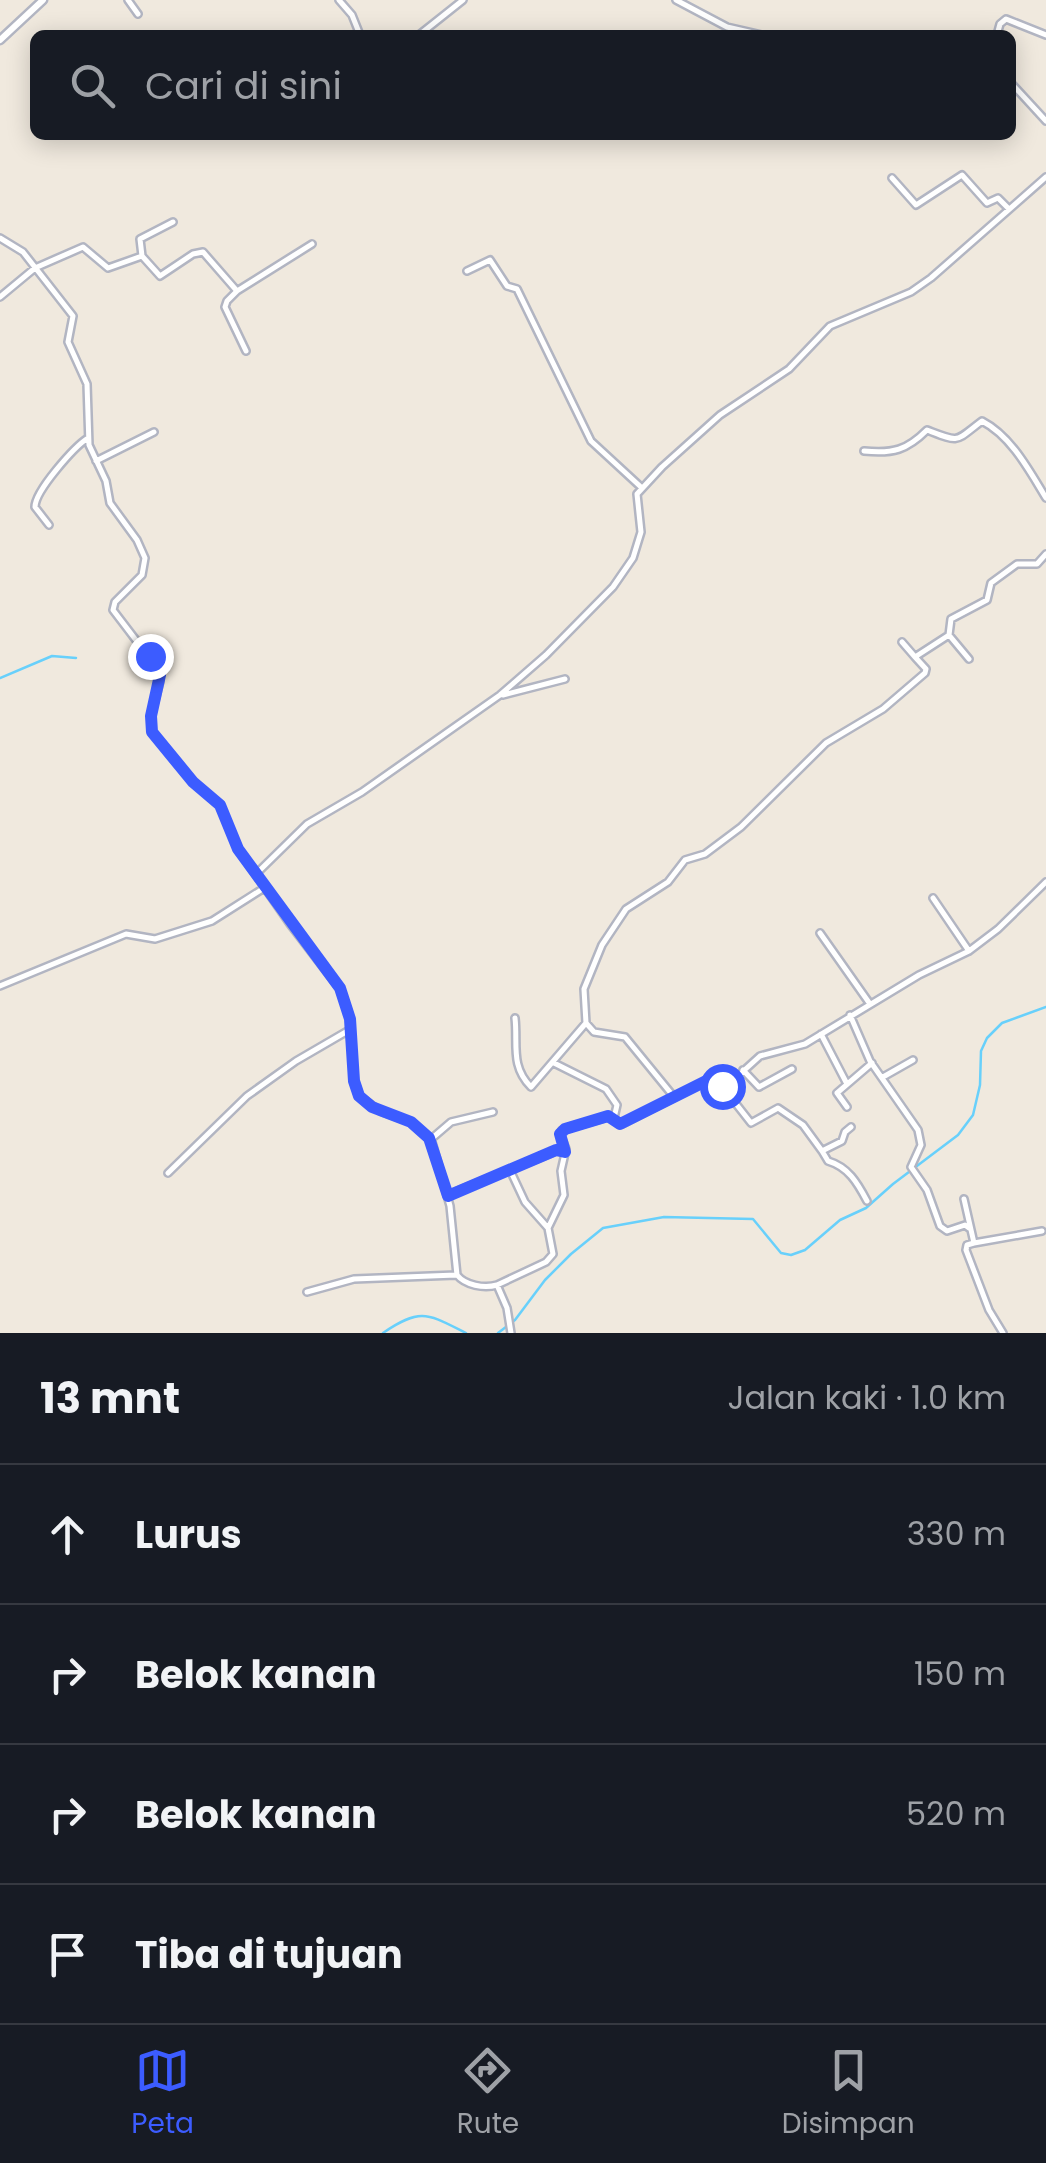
<!DOCTYPE html>
<html lang="id">
<meta charset="utf-8">
<style>
:root{--surface:#171b24;--page:#20242c;--text:#f1f3f6;--muted:#9ea1a6;--line:#363941;--accent:#3c5cff}
body{margin:0;font-family:Poppins,sans-serif;background:var(--page);color:var(--text)}
.stop{position:absolute;width:30px;height:30px;margin:-22px;border:8px solid #3c5cff;border-radius:50%;background:#fff}
.stop.end{background:#3c5cff;border-color:#fff;box-shadow:0 2px 10px #0008}
.list{margin:0;padding:0;list-style:none}
h2{display:flex;justify-content:space-between;align-items:center;height:130px;margin:0;padding:0 40px;font-size:42px}
h2 small{font-size:32px;font-weight:400;color:var(--muted)}
.list li{display:grid;grid-template-columns:65px 1fr auto;gap:30px;align-items:center;box-sizing:border-box;height:140px;padding:0 40px;border-top:2px solid var(--line)}
.list b{display:block;font-size:38px;white-space:nowrap}
.list em{font-size:32px;font-style:normal;color:var(--muted)}
.icon{flex:none;width:55px;height:55px;fill:none;stroke:currentColor;stroke-width:2;stroke-linecap:round;stroke-linejoin:round}
.map{position:relative;flex:none;width:1046px;height:1333px;overflow:hidden}
.search{position:absolute;background:var(--surface);box-shadow:0 5px 25px #0003;left:30px;right:30px;top:30px;height:110px;display:flex;align-items:center;gap:25px;box-sizing:border-box;padding:0 35px;border-radius:15px;color:var(--muted);font-size:38px}
.sheet{height:690px;background:var(--surface)}
nav{display:flex;justify-content:space-around;align-items:center;box-sizing:border-box;height:140px;border-top:2px solid var(--line);background:var(--surface);font-size:28px;color:var(--muted)}
nav a{display:grid;justify-items:center;gap:5px}
nav .on{color:var(--accent)}
.map>svg:first-child{display:block}
.lines{fill:none;stroke-linecap:round;stroke-linejoin:round}
.stream{stroke:#68d0fb;stroke-width:2.5}
.minor-casing{stroke:#b2b5c2;stroke-width:10}
.tertiary-casing{stroke:#b2b5c2;stroke-width:11}
.minor{stroke:#fff;stroke-width:5}
.tertiary{stroke:#fff;stroke-width:6}
.route{stroke:#3c5cff;stroke-width:12}
</style>
<div class="map">
<svg width="1046" height="1333" viewBox="0 0 1046 1333">
<rect width="100%" height="100%" fill="#f0e9de"/>
<g class="lines">
<path class="stream" d="M0,678L52,656L76,658
M383,1333C421,1307 428,1314 466,1333
M498,1333L515,1320L545,1280L571,1254L603,1228L664,1217L753,1219L781,1253L791,1255L805,1250L840,1220L866,1208L893,1184L958,1135L973,1115L980,1085L981,1051L987,1038L1002,1023L1046,1007"/>
<g class="minor-casing">
<path id="minor" d="M128,0L138,14
M339,0L352,15L360,35
M676,0L727,27L762,35
M419,35L463,0
M825,35H845
M997,35L1000,24L1006,19L1046,35
M1011,83L1046,121
M892,178L916,205L962,175L987,203L998,198L1009,209
M0,238L23,252L73,316L68,342L87,384L89,445L106,481L110,503L137,540L145,558L142,575L115,602L113,610L158,669L160,681L151,716L152,732L193,782L220,805L238,849L290,924L340,989L350,1019L354,1081L359,1096L380,1111L411,1122L432,1142L450,1206L457,1275C465,1285 484,1289 497,1285L507,1308L511,1333
M142,256L140,239L173,222
M467,271L490,260L507,286L517,289L591,441L642,488
M237,291L227,301L225,307L246,351
M0,297L35,268L83,247L108,268L142,256L160,276L193,254L203,252L237,291L312,244
M864,451C893,454 907,450 927,430C961,443 954,442 982,421C1011,436 1029,470 1046,498
M96,461L154,432
M49,525L35,507C35,491 74,447 88,438
M949,635L969,659
M902,642L915,657
M503,695L565,679
M256,874L307,824L362,792L500,695L546,655L613,587L633,558L641,532L637,494L662,467L720,415L789,369L830,326L911,292L931,278L1046,177
M933,898L969,951
M820,933L870,1004
M0,986L126,934L155,939L212,921L264,888
M850,1015L870,1061L918,1130L921,1145L911,1167L927,1190L940,1226L947,1231L965,1225L969,1228
M515,1018C518,1044 510,1066 531,1087L586,1023
M821,1034L847,1084
M554,1063L606,1089L617,1105L614,1118
M743,1070L759,1087L792,1069
M883,1077L913,1060
M722,1086L751,1123L778,1108L803,1125L822,1151
M674,1097L625,1037L594,1032L586,1023L584,989L602,945L626,909L668,882L685,860L705,854L741,827L826,743L883,709L925,673L926,669L915,657L949,635L951,619L987,600L991,583L1017,564H1037L1046,554
M847,1107L837,1093L872,1063
M851,1127L845,1132L842,1141L822,1151L828,1161C848,1167 857,1182 867,1201
M430,1140L451,1122L493,1112
M510,1170L525,1202L548,1228
M168,1173L247,1096L296,1061L351,1029
M448,1195L556,1151L565,1152
M964,1199L974,1243L967,1245L966,1250L989,1310L1003,1333
M974,1243L1042,1231
M497,1285L546,1262L553,1254L548,1228L564,1195L561,1171L566,1149L560,1134L562,1130L608,1117L622,1124L708,1080L728,1085L760,1056L805,1044L919,975L969,951L998,929L1046,882
M307,1292L354,1279L456,1275"/>
</g>
<g class="tertiary-casing">
<path id="tertiary" d="M0,40L43,0"/>
</g>
<use href="#minor" class="minor"/>
<use href="#tertiary" class="tertiary"/>
</g>
<g class="lines">
<path class="route" d="M150,656L160,675L151,716L152,732L193,782L220,805L238,849L340,988L350,1019L354,1081L359,1096L372,1107L411,1122L429,1138L448,1196L556,1150L565,1152L560,1134L565,1129L608,1116L620,1124L708,1080L722,1086"/>
</g>
</svg>
<div class="stop" style="left:722px;top:1086px"></div>
<div class="stop end" style="left:150px;top:656px"></div>
<div class="search"><svg class="icon" aria-label="search" viewBox="0 0 24 24"><circle cx="10" cy="10" r="6"/><path d="M15 15l6 6"/></svg>Cari di sini</div>
</div>
<section class="sheet">
<h2>13 mnt<small>Jalan kaki · 1.0 km</small></h2>
<ul class="list">
<li><svg class="icon" aria-label="ahead" viewBox="0 0 24 24"><path d="M12 20V5M6 11l6-6 6 6"/></svg><div><b>Lurus</b></div><em>330 m</em></li>
<li><svg class="icon" aria-label="right" viewBox="0 0 24 24"><path d="M7 20v-9h11M14 6l5 5-5 5"/></svg><div><b>Belok kanan</b></div><em>150 m</em></li>
<li><svg class="icon" aria-label="right" viewBox="0 0 24 24"><path d="M7 20v-9h11M14 6l5 5-5 5"/></svg><div><b>Belok kanan</b></div><em>520 m</em></li>
<li><svg class="icon" aria-label="arrive" viewBox="0 0 24 24"><path d="M6 21V4h12l-3 4 3 4H6"/></svg><div><b>Tiba di tujuan</b></div></li>
</ul>
</section>
<nav>
<a class="on"><svg class="icon" aria-label="map" viewBox="0 0 24 24"><path d="M3 6l6-2 6 2 6-2v14l-6 2-6-2-6 2zM9 4v14M15 6v14"/></svg>Peta</a>
<a><svg class="icon" aria-label="directions" viewBox="0 0 24 24"><path d="M12 3l9 9-9 9-9-9zM9 14v-3h6M13 9l2 2-2 2"/></svg>Rute</a>
<a><svg class="icon" aria-label="saved" viewBox="0 0 24 24"><path d="M7 4h10v16l-5-4-5 4z"/></svg>Disimpan</a>
</nav>
